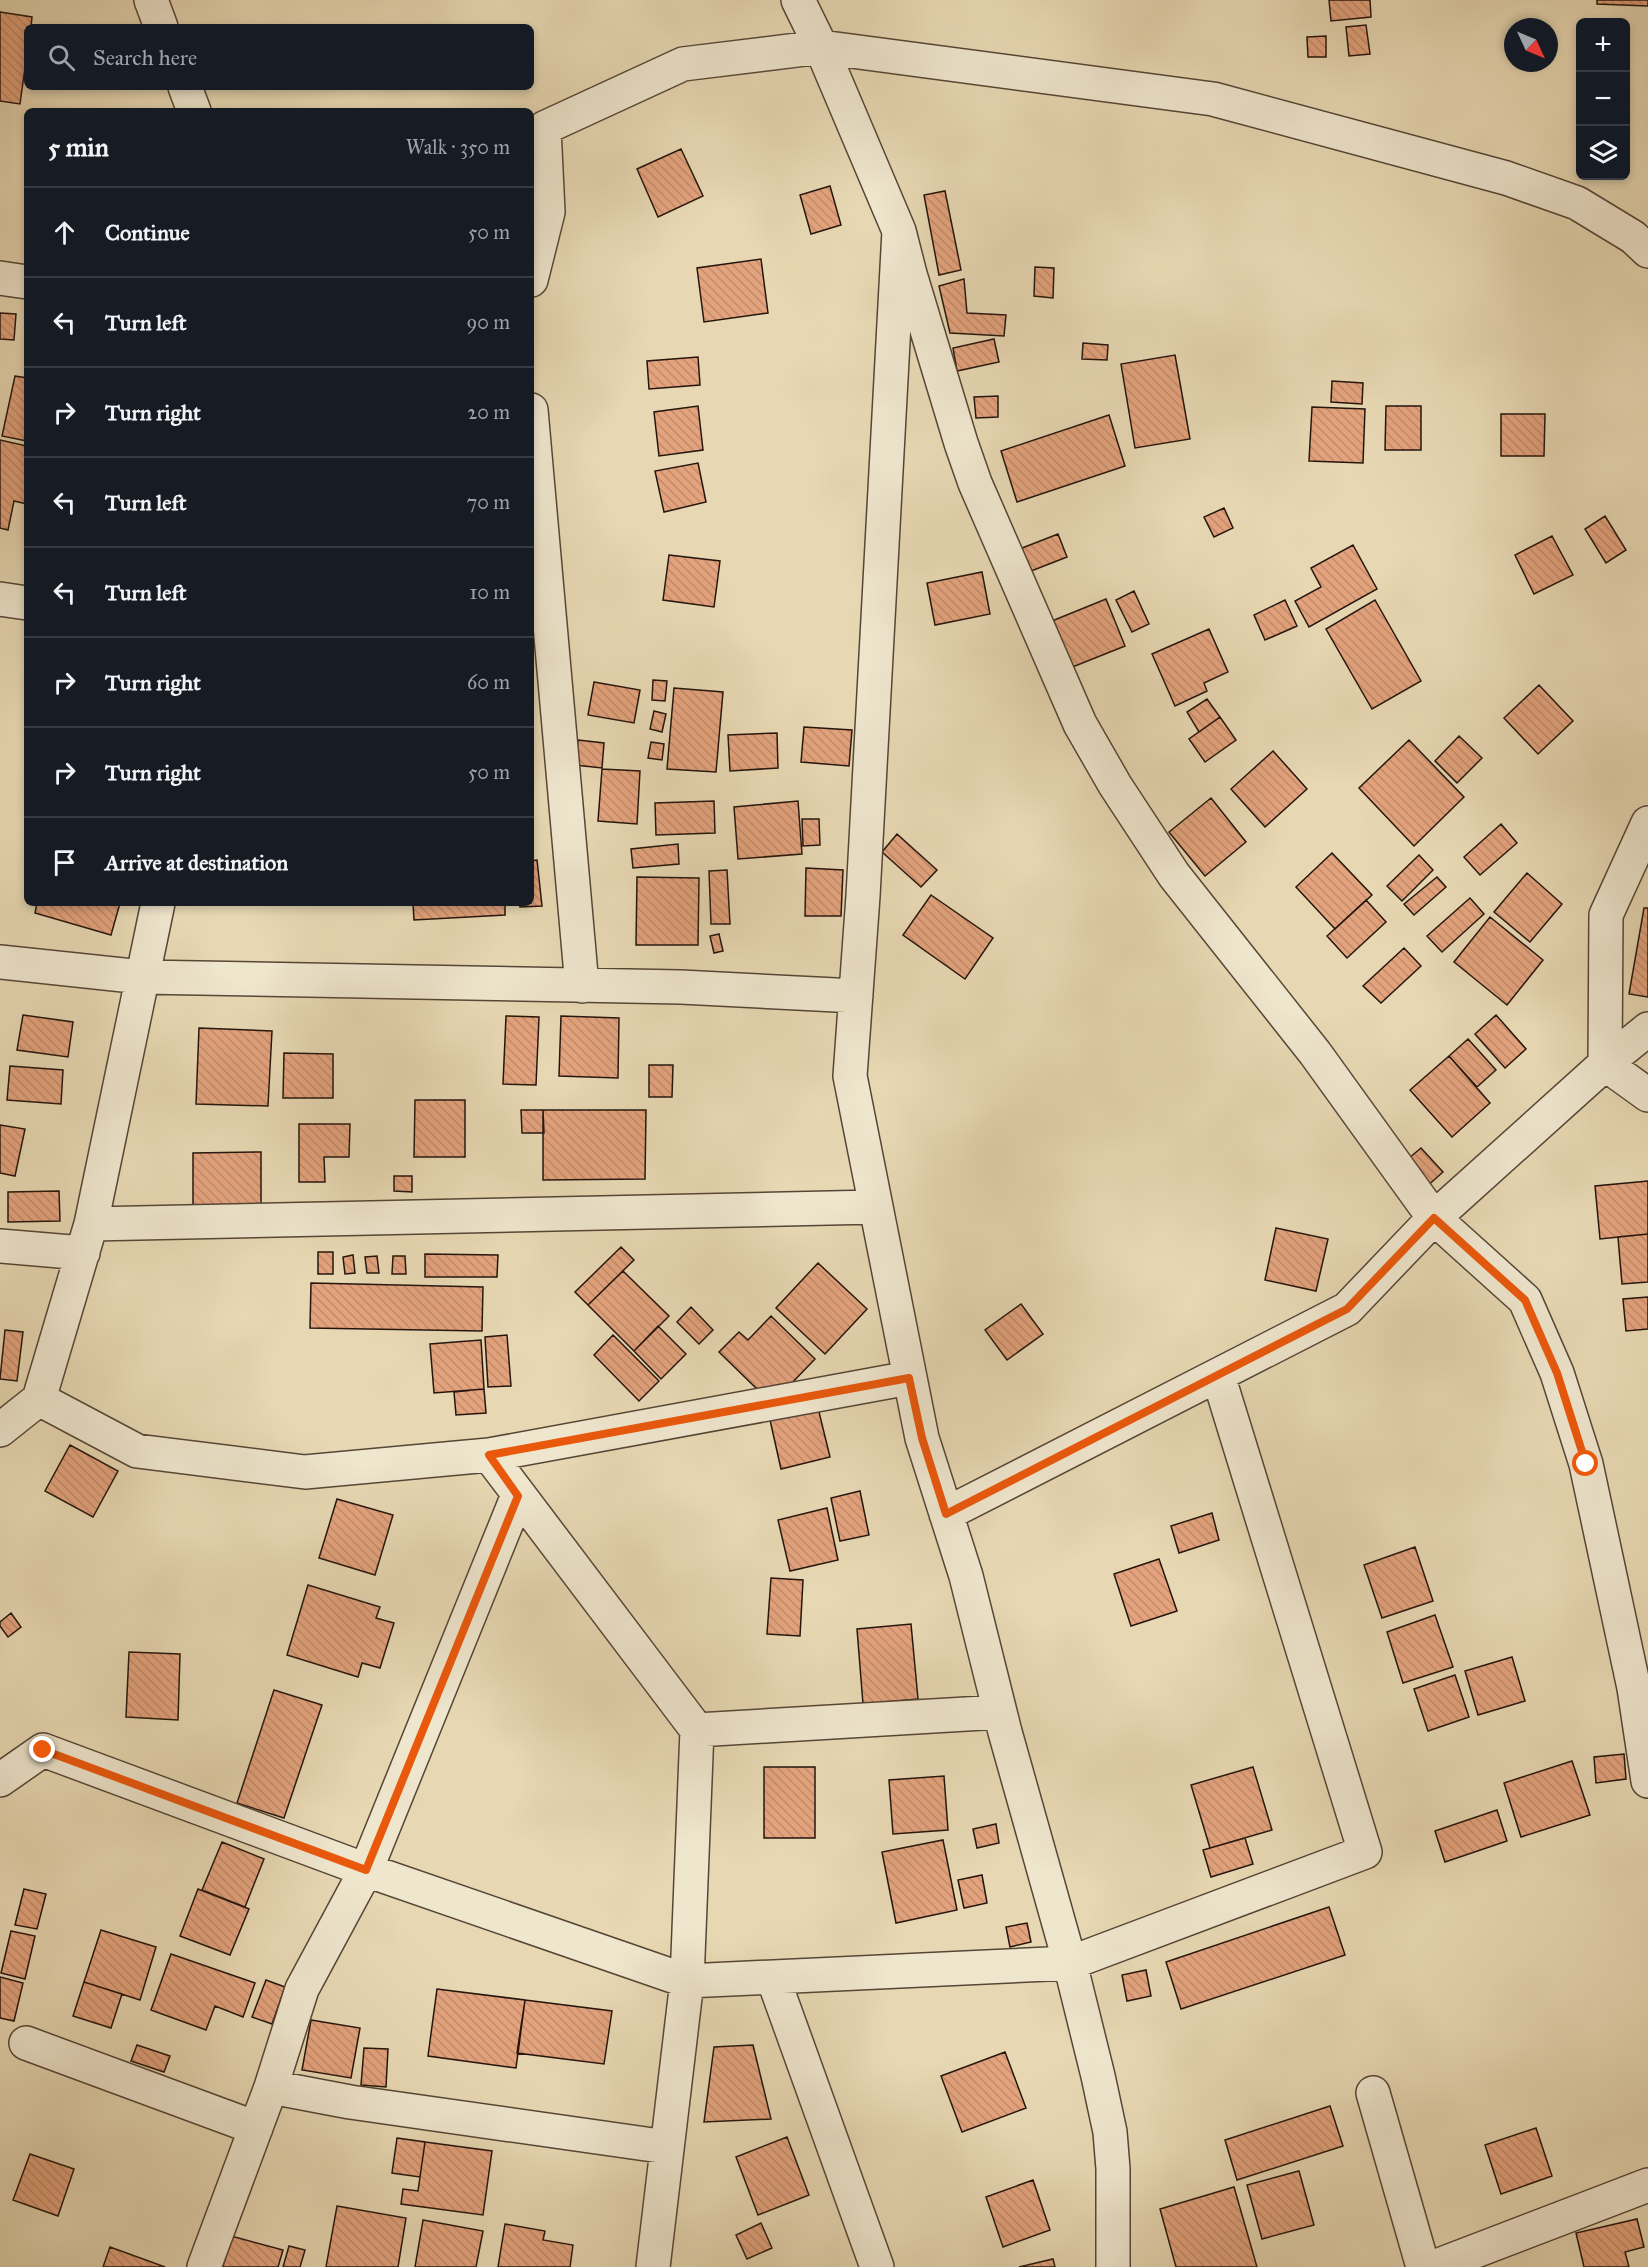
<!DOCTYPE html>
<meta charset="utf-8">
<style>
:root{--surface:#171b24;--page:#242831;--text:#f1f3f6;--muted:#9ea1a6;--line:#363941}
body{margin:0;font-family:"IM FELL Great Primer",serif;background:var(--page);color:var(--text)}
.controls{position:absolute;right:18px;top:18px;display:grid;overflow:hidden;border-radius:9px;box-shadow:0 3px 9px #0003}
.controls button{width:54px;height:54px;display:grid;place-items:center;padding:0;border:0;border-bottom:2px solid var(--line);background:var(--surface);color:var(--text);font:30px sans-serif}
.compass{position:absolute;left:1504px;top:18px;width:54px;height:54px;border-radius:50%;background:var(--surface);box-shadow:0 3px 9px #0003;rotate:134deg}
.stop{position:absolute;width:18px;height:18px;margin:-14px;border:4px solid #ea580c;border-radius:50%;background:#fff}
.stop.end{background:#ea580c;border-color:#fff;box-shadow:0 2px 6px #0008}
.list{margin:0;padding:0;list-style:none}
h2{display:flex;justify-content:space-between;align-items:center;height:78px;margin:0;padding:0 24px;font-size:26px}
h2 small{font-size:20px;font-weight:400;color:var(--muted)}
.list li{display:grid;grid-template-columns:39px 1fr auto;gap:18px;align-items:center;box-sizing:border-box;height:90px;padding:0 24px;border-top:2px solid var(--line)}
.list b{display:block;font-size:22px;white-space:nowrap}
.list em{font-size:20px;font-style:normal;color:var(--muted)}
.icon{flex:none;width:33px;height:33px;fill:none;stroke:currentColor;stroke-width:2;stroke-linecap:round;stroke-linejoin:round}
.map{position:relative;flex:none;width:1648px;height:2267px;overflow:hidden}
.search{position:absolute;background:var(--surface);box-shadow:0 3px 9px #0003;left:24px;top:24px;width:510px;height:66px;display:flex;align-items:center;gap:15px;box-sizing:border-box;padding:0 21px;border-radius:9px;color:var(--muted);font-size:22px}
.panel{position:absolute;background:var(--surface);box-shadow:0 3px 9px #0003;left:24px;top:108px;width:510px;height:798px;border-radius:9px}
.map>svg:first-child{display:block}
.building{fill:url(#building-back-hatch);stroke:#25150d;stroke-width:1.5}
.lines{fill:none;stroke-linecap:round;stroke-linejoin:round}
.minor-casing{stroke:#564636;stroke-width:36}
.minor{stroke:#efe6ce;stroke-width:33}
.route{stroke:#ea580c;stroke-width:8}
</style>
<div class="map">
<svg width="1648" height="2267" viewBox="0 0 1648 2267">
<defs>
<pattern id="building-back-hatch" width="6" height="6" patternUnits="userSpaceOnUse" patternTransform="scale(1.5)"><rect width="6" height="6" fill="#e3a37d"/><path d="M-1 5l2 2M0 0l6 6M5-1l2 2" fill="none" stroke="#c38b6b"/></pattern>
</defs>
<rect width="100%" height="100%" fill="#e7d8b3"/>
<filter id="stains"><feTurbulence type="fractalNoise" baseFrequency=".00333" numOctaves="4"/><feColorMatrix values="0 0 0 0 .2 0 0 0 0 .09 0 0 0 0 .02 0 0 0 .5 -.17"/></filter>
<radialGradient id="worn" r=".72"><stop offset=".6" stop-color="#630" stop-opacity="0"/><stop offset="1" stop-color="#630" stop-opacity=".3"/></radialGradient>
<path class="building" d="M1329,0H1370L1371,17L1331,21Z
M1597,0H1648V6L1597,4Z
M0,12L32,17L31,27H27V53L20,104L0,101Z
M1366,25L1370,54L1349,56L1346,27Z
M1326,36V57H1308L1307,37Z
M681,149L703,196L658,217L637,169Z
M830,186L841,225L811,234L800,195Z
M945,191L961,270L939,275L924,195Z
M761,259L768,313L704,322L697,268Z
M1035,267L1054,268L1053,298L1034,296Z
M964,279L967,313L1006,315L1004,336L950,333L939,286Z
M0,313L16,314L14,340L0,339Z
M994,339L999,362L957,371L953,348Z
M1083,343L1108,345L1107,360L1082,359Z
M1175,355L1190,439L1135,448L1121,364Z
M698,357L700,385L649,389L647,361Z
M15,376L27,378V441L2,436Z
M1332,381L1363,383L1362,404L1331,402Z
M998,396V417L976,418L974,397Z
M698,406L703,450L659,456L654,412Z
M1386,406H1421V450H1385Z
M1312,407L1365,409L1363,463L1309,461Z
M1501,414H1545L1544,456H1501Z
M1109,415L1125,466L1017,502L1001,451Z
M0,440L27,446V504L14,501L8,530L0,528Z
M698,463L706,502L664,512L655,471Z
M1224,508L1233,528L1214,537L1204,517Z
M1605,516L1626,550L1606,563L1585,529Z
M1058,534L1067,557L1026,573L1017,550Z
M1552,536L1573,575L1534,594L1515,555Z
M1353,545L1377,589L1309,627L1295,601L1321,587L1311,568Z
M669,555L720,561L714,607L663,600Z
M982,572L990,614L935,625L927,583Z
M1134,591L1149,624L1132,632L1116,600Z
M1106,599L1125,646L1070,668L1052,621Z
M1285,600L1297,626L1265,640L1254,615Z
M1375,600L1421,681L1372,709L1326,629Z
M1209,629L1228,672L1204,683L1207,691L1175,706L1152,654Z
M653,680L667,681L665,701L652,700Z
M594,682L640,690L634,723L588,715Z
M1539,685L1573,721L1538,754L1504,718Z
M674,688L723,692L716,772L667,769Z
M1207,699L1220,717L1199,732L1187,712Z
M654,711L666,714L662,732L650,729Z
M1220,717L1236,740L1205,762L1189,739Z
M804,727L852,730L849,766L801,762Z
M777,733L778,768L730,771L728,735Z
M1459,736L1482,758L1457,783L1435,761Z
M578,740L604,743L602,768L575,765Z
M1409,740L1464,797L1414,846L1359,788Z
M651,742L664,744L662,760L648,758Z
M1273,751L1307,789L1265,827L1231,789Z
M602,769L640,771L637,824L598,821Z
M1211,798L1246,842L1205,876L1169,832Z
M714,801L715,833L656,835L655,803Z
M798,801L802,854L738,859L734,807Z
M802,819H819L820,845L803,846Z
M1501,824L1517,843L1480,875L1464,857Z
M897,834L937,870L921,887L882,852Z
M678,844L679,864L633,868L631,849Z
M1332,853L1372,895L1335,929L1296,887Z
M1419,855L1433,870L1402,901L1387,886Z
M537,860L542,906L520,907L519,903H531V861Z
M806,868L843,870L841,916H805Z
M727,870L730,924H711L709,871Z
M1527,873L1562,904L1530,942L1494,912Z
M637,877L699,878L698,945H636Z
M1437,877L1446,887L1414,915L1404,904Z
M931,895L993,938L965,979L903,935Z
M1470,898L1484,914L1442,952L1427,936Z
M1366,900L1386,922L1347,958L1327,936Z
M37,903H120L111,935L35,913Z
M413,903H505V915L414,920Z
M1644,908H1648V997L1629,994Z
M1490,917L1543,960L1507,1005L1454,962Z
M719,934L723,951L714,953L710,936Z
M1404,948L1421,966L1381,1003L1363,986Z
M23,1015L73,1022L68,1057L17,1050Z
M1496,1015L1526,1049L1505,1068L1475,1034Z
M506,1016L539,1017L536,1085L503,1084Z
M561,1016L619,1018L618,1078L559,1076Z
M199,1028L272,1031L268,1106L196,1104Z
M1468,1039L1496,1070L1477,1087L1449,1056Z
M284,1053L333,1054V1098H283Z
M1449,1056L1490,1103L1452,1137L1410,1090Z
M649,1065H673L672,1097H649Z
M10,1066L63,1070L61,1104L7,1100Z
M415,1100H465V1157H414Z
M521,1110H543L544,1133H522Z
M543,1110H646L645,1179L543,1180Z
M299,1124H350L349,1157H324L325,1182H299Z
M0,1125L25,1129L15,1176L0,1173Z
M1421,1148L1443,1172L1424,1189L1402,1164Z
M261,1152V1206H193V1153Z
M394,1176H412V1192L394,1191Z
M1648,1181V1234L1600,1239L1595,1186Z
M59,1191L60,1221L8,1222V1192Z
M1276,1228L1328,1239L1316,1291L1265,1280Z
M1648,1234V1282L1622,1284L1618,1237Z
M621,1247L634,1260L588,1305L575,1292Z
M318,1252H333V1274H318Z
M425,1254L498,1255L497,1277H425Z
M353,1255L355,1273L345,1274L343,1257Z
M377,1256L379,1273H367L365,1257Z
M393,1256H405L406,1274H392Z
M818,1263L867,1309L825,1354L776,1308Z
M623,1271L669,1316L634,1351L588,1305Z
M311,1283L483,1287L482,1331L310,1328Z
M1648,1297V1329L1626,1331L1623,1299Z
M1021,1304L1043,1334L1007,1360L985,1330Z
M691,1307L713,1330L699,1344L677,1322Z
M771,1316L815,1359L786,1389L759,1391L719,1352L739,1332L748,1340Z
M658,1326L686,1354L661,1379L634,1351Z
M5,1330L23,1332L17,1381L0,1379Z
M507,1335L511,1386L488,1387L485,1337Z
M613,1335L659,1381L639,1401L594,1355Z
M481,1340L484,1389L434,1393L430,1344Z
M484,1389L486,1413L456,1415L454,1392Z
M818,1408L830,1457L781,1469L770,1420Z
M70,1445L118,1471L93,1517L45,1491Z
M860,1491L869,1535L840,1541L831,1498Z
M337,1499L393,1515L375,1575L319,1558Z
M827,1508L838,1560L790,1571L778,1520Z
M1212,1513L1219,1540L1179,1553L1171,1526Z
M1415,1547L1433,1601L1382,1618L1364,1565Z
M1159,1559L1177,1611L1131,1626L1114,1574Z
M771,1578L803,1580L800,1636L767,1634Z
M308,1585L380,1607L376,1618L394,1623L380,1668L362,1663L358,1677L287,1655Z
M11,1613L21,1627L8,1637L0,1626V1622Z
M1435,1615L1453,1667L1403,1683L1387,1632Z
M911,1624L918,1699L863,1704L857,1629Z
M129,1652L180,1654L178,1720L126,1717Z
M1512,1657L1525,1701L1478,1715L1465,1671Z
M1455,1675L1469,1717L1428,1731L1414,1689Z
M274,1690L322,1705L284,1818L237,1803Z
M1624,1754L1626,1779L1596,1783L1594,1757Z
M1572,1761L1590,1815L1521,1837L1504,1783Z
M764,1767H815V1838H764Z
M1253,1767L1272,1830L1210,1848L1191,1785Z
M944,1776L948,1830L893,1834L889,1780Z
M1497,1810L1507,1841L1445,1862L1435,1831Z
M996,1824L999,1843L977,1848L973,1829Z
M1245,1838L1253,1864L1211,1877L1203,1850Z
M943,1840L957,1910L896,1923L882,1852Z
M222,1842L264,1859L245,1907L202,1890Z
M982,1875L987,1903L964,1908L958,1880Z
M24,1889L46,1894L37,1929L15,1925Z
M198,1889L249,1909L230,1955L180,1936Z
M1329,1907L1345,1955L1181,2009L1166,1962Z
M1027,1923L1031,1942L1010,1947L1006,1927Z
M101,1930L156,1947L140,2000L84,1982Z
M11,1931L35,1936L25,1979L1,1973Z
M171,1954L255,1983L243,2017L215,2006L206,2030L151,2010Z
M1146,1970L1151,1996L1127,2001L1122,1975Z
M0,1977L23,1983L14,2021L0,2018Z
M266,1980L285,1987L272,2024L252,2017Z
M84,1982L122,1994L111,2028L73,2016Z
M437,1989L525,2000L516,2068L428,2056Z
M525,2000L612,2011L604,2064L517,2053Z
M311,2020L360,2028L351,2078L302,2070Z
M137,2045L170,2056L164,2072L131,2061Z
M753,2045L771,2119L704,2122L714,2047Z
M364,2048L388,2049L386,2087L361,2085Z
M1005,2052L1026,2108L962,2132L941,2076Z
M1330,2106L1343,2146L1237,2180L1225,2140Z
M1536,2128L1552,2176L1501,2194L1485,2145Z
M787,2137L809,2195L758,2215L736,2157Z
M397,2138L425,2142L420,2177L392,2173Z
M425,2142L492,2151L483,2215L401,2204L403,2189L418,2191Z
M30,2154L74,2169L58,2216L13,2200Z
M1299,2171L1314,2225L1262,2239L1247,2185Z
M1033,2180L1050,2230L1003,2247L986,2197Z
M1234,2187L1257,2267H1176L1160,2209Z
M337,2206L406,2218L398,2267H326Z
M1637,2219L1644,2247L1625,2252L1629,2267H1584L1576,2233Z
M423,2220L483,2231L476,2267H415Z
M761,2223L772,2248L747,2259L736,2235Z
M505,2224L545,2231L543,2240L573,2245L570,2267H498Z
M231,2236L283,2250L278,2267H223Z
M289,2246L305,2250L300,2267H283Z
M110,2247L165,2267H103Z
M1053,2259L1055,2267H1019Z"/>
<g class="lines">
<g class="minor-casing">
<path id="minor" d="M151,0L161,27
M798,0L821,47L899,231L910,274L961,443L975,483L1080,724L1115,785L1174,875L1315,1053L1434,1218L1525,1300L1557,1373L1586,1464L1634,1688L1648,1781
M185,87L194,111
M899,231L863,896L850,1076L922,1438L966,1576L1005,1732L1070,1963L1098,2076L1110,2132L1113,2169V2267
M0,278L27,282
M531,280L548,212L544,128L683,64L821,47L1213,99L1506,178L1577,203L1633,237L1648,251
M531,410L582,986
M0,599L27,603
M1648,823L1606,915L1605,1064L1648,1095
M0,962L142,977L681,987L856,996
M91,1224L875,1207
M0,1246L83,1253
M39,1399L137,1451L305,1472L489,1455L909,1378
M0,1430L39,1399L91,1224L158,903
M489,1455L697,1730L687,1981L653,2267
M946,1514L1347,1309L1434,1218L1605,1064L1648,1029
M697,1730L1000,1712
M0,1780L43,1750L366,1870L687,1981L1070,1963L1365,1852L1218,1375
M773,1978L877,2267
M26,2043L256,2128
M271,2087L350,2102L667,2147
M1373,2093L1423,2267
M204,2267L271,2087L302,1989L366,1870L518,1495
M1434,2267L1648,2185"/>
</g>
<use href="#minor" class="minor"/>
</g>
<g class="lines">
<path class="route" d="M43,1750L366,1870L518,1496L489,1455L909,1378L922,1438L946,1514L1347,1309L1434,1218L1525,1300L1557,1373L1586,1464"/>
</g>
<rect width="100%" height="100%" filter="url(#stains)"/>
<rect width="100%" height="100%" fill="url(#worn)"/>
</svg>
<div class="controls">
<button>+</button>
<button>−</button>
<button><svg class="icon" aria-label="layers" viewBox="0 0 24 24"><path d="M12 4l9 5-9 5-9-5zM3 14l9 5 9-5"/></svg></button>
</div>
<svg class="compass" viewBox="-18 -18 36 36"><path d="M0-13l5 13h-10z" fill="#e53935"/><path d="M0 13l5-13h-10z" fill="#9ea1a6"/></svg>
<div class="stop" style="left:1586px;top:1464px"></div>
<div class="stop end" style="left:43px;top:1750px"></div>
<div class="search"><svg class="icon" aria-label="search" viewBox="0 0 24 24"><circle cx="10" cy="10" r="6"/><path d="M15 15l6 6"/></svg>Search here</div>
<section class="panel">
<h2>5 min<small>Walk · 350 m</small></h2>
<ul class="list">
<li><svg class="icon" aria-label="ahead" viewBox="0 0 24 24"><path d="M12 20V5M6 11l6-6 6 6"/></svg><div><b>Continue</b></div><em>50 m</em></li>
<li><svg class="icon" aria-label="left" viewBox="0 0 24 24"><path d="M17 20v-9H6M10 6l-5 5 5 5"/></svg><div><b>Turn left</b></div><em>90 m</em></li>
<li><svg class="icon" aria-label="right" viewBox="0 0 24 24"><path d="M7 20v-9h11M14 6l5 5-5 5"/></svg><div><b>Turn right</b></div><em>20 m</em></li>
<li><svg class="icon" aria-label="left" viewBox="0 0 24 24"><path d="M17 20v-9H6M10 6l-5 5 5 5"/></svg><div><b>Turn left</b></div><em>70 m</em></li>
<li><svg class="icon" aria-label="left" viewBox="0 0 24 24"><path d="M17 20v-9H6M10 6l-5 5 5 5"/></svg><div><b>Turn left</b></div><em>10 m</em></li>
<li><svg class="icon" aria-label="right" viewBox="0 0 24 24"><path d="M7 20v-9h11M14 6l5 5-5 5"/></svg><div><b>Turn right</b></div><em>60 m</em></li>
<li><svg class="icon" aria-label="right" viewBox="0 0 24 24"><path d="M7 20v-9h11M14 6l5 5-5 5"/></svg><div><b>Turn right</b></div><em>50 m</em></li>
<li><svg class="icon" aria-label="arrive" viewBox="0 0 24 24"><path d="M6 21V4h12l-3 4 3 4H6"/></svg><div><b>Arrive at destination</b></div></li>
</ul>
</section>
</div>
